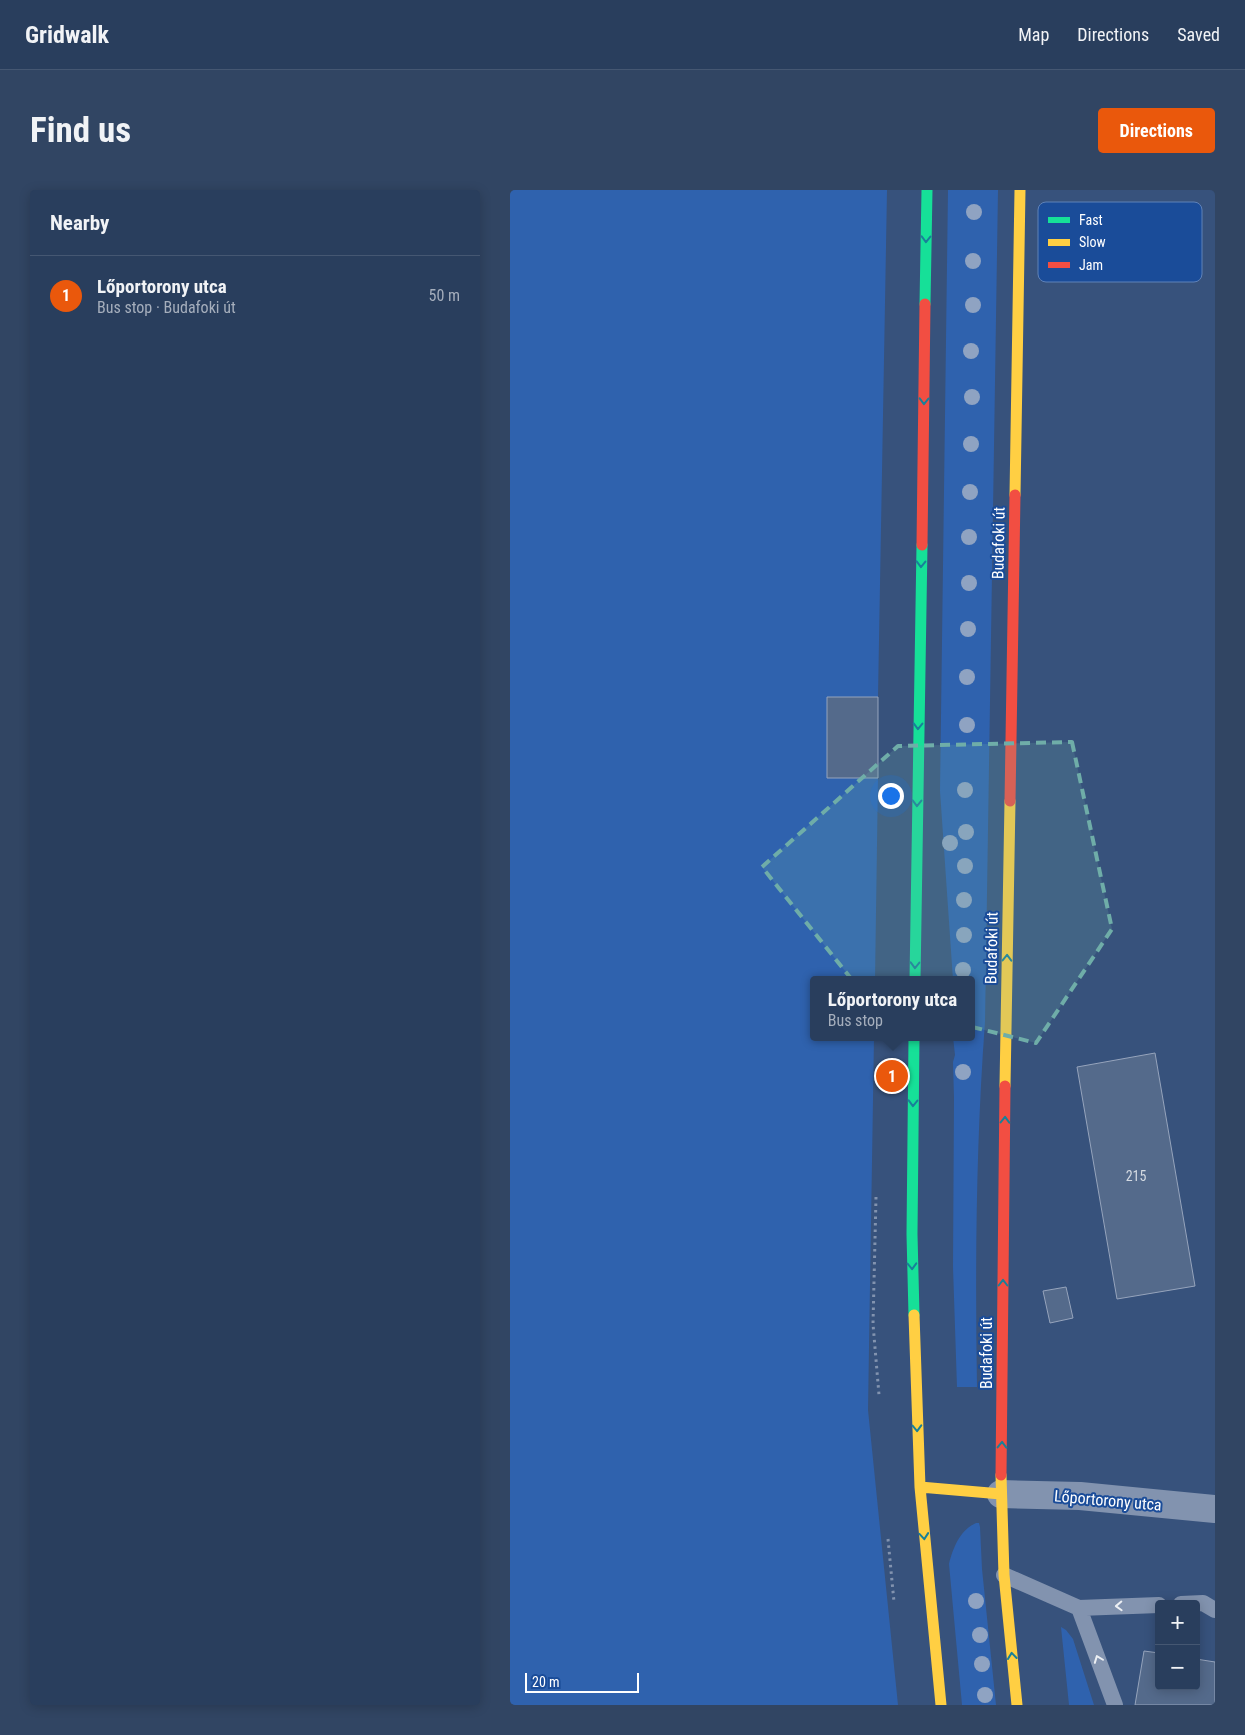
<!DOCTYPE html>
<meta charset="utf-8">
<style>
:root{--surface:#293e5d;--page:#314563;--text:#f1f3f6;--muted:#a5aebc;--line:#455772;--accent:#ea580c}
body{margin:0;font-family:"Roboto Condensed",sans-serif;background:var(--page);color:var(--text)}
.controls{position:absolute;right:15px;bottom:15px;display:grid;overflow:hidden;border-radius:5px;box-shadow:0 2px 12px #0003}
.controls button{width:45px;height:45px;display:grid;place-items:center;padding:0;border:0;border-bottom:1px solid var(--line);background:var(--surface);color:var(--text);font:25px sans-serif}
.scale{position:absolute;left:15px;bottom:12px;width:114px;box-sizing:border-box;padding-left:5px;border:2px solid #fff;border-top:0;font-size:14px;line-height:18px;white-space:nowrap;color:#fff;-webkit-text-stroke:4px #1a4c99;paint-order:stroke}
.you{position:absolute;left:380px;top:605px;width:18px;height:18px;margin:-12px;border:4px solid #fff;border-radius:50%;background:#1a73e8;box-shadow:0 0 0 8px #1a73e833}
.badge{display:grid;place-items:center;width:32px;height:32px;border-radius:50%;background:var(--accent);color:#fff;font-size:16px;font-weight:700}
.pin{position:absolute;translate:-50% -50%;border:2px solid #fff;box-shadow:0 1px 5px #0006}
.popup{position:absolute;left:300px;top:786px;width:165px;height:65px;box-sizing:border-box;display:grid;place-content:center;border-radius:5px;background:var(--surface);filter:drop-shadow(0 1px 4px #0005);font-size:16px;white-space:nowrap;color:var(--muted)}
.popup b{font-size:19px;color:var(--text)}
.popup::after{content:'';position:absolute;left:50%;top:100%;margin-left:-10px;border:10px solid transparent;border-top-color:var(--surface)}
.list{margin:0;padding:0;list-style:none}
h2{display:flex;justify-content:space-between;align-items:center;height:65px;margin:0;padding:0 20px;font-size:21px}
h2 small{font-size:16px;font-weight:400;color:var(--muted)}
.list li{display:grid;grid-template-columns:32px 1fr auto;gap:15px;align-items:center;box-sizing:border-box;height:80px;padding:0 20px;border-top:1px solid var(--line)}
.list b{display:block;font-size:19px;white-space:nowrap}
.list p{margin:0;font-size:16px;white-space:nowrap;color:var(--muted)}
.list em{font-size:16px;font-style:normal;color:var(--muted)}
.map{position:relative;flex:none;width:705px;height:1515px;overflow:hidden;border-radius:5px}
header{display:flex;align-items:center;gap:30px;box-sizing:border-box;height:70px;padding:0 25px;background:var(--surface);border-bottom:1px solid var(--line)}
header strong{font-size:24px}
nav{display:flex;gap:28px;margin-inline-start:auto;font-size:18px}
.intro{display:flex;align-items:center;justify-content:space-between;box-sizing:border-box;height:120px;padding:0 30px}
h1{margin:0;font-size:35px}
.button{padding:12px 22px;border-radius:5px;background:var(--accent);color:#fff;font-size:18px;font-weight:700}
main{display:flex;gap:30px;padding:0 30px}
aside{flex:1;background:var(--surface);border-radius:5px;box-shadow:0 2px 12px #0003}
.map>svg:first-child{display:block}
.green{fill:#2f62ae}
.building{fill:#546a8b;stroke:#96a4bc}
.lines{fill:none;stroke-linecap:round;stroke-linejoin:round}
.path{stroke:#8293af;stroke-width:3;stroke-dasharray:2.5 4;stroke-linecap:butt}
.lane{stroke:#8293af;stroke-width:16}
.street{stroke:#8293af;stroke-width:28}
.fast{stroke:#16e098;stroke-width:11}
.slow{stroke:#ffcf43;stroke-width:11}
.jam{stroke:#f24e42;stroke-width:11}
.tree{fill:#8fa3c2}
.oneway{stroke:#198099}
.oneway2{stroke:#eceff3}
.marked{fill:#6fada8;fill-opacity:0.2;stroke:#6fada8;stroke-width:4;stroke-dasharray:10 6;stroke-linejoin:round}
.labels{text-anchor:middle;stroke-width:4;stroke-linejoin:round;paint-order:stroke}
.number-label{font-size:14px;fill:#d4dae2}
.street-label{font-size:16px;fill:#fff;stroke:#1a4c99}
.key{fill:#1a4c99;stroke:#5f82b8;stroke-width:1}
.key-label{font-size:14px;fill:#fff}
</style>
<header>
<strong>Gridwalk</strong>
<nav><a>Map</a><a>Directions</a><a>Saved</a></nav>
</header>
<div class="intro"><h1>Find us</h1><a class="button">Directions</a></div>
<main>
<aside>
<h2>Nearby<small></small></h2>
<ul class="list">
<li><span class="badge">1</span><div><b>Lőportorony utca</b><p>Bus stop · Budafoki út</p></div><em>50 m</em></li>
</ul>
</aside>
<div class="map">
<svg width="705" height="1515" viewBox="0 0 705 1515">
<rect width="100%" height="100%" fill="#37527c"/>
<path class="green" d="M0,0H377L368,507V588L365,790H303V847H364L358,1220L388,1515H0Z
M438,0H488L475,832C466,953 465,1076 467,1197H447L443,1077L444,908L443,872L445,865L443,847H461V790H443L430,601Z
M466,1333H469L470,1337L472,1379L486,1515H452L439,1374C443,1358 450,1340 466,1333Z
M551,1437L556,1440L563,1449L584,1515H559Z"/>
<path class="building" d="M317,507H368V588H317Z
M645,863L685,1096L607,1109L567,877Z
M556,1097L563,1128L540,1133L533,1101Z
M634,1461L649,1463V1496H686V1469L705,1472V1515H625Z"/>
<g class="lines">
<path class="path" d="M366,1007L363,1134L369,1205
M378,1349L384,1412"/>
<path class="lane" d="M494,1385L569,1418L605,1515
M671,1414L693,1413L705,1420
M569,1418L649,1415"/>
<path class="street" d="M491,1304L570,1306L705,1319"/>
<path class="fast" d="M415,114L417,0
M405,790L412,355
M404,1125L402,1044L404,847"/>
<path class="slow" d="M505,305L510,0
M495,896L500,611
M404,1125L410,1297L431,1515
M491,1285L494,1385L507,1515
M410,1297L491,1304"/>
<path class="jam" d="M412,355L415,114
M500,611L505,305
M491,1285L495,896"/>
</g>
<g class="tree">
<circle cx="464" cy="22" r="8"/>
<circle cx="463" cy="71" r="8"/>
<circle cx="463" cy="115" r="8"/>
<circle cx="461" cy="161" r="8"/>
<circle cx="462" cy="207" r="8"/>
<circle cx="461" cy="254" r="8"/>
<circle cx="460" cy="302" r="8"/>
<circle cx="459" cy="347" r="8"/>
<circle cx="459" cy="393" r="8"/>
<circle cx="458" cy="439" r="8"/>
<circle cx="457" cy="487" r="8"/>
<circle cx="457" cy="535" r="8"/>
<circle cx="455" cy="600" r="8"/>
<circle cx="456" cy="642" r="8"/>
<circle cx="440" cy="653" r="8"/>
<circle cx="455" cy="676" r="8"/>
<circle cx="454" cy="710" r="8"/>
<circle cx="454" cy="745" r="8"/>
<circle cx="453" cy="780" r="8"/>
<circle cx="453" cy="882" r="8"/>
<circle cx="466" cy="1411" r="8"/>
<circle cx="470" cy="1445" r="8"/>
<circle cx="472" cy="1474" r="8"/>
<circle cx="475" cy="1505" r="8"/>
</g>
<defs><path id="oneway-chevron" d="M-2-3.5L2.5 0L-2 3.5" fill="none" stroke-width="1.6" stroke-linecap="round" stroke-linejoin="round" transform="scale(1.25)"/></defs>
<g class="oneway">
<use href="#oneway-chevron" transform="translate(416 49) rotate(91)"/>
<use href="#oneway-chevron" transform="translate(414 211) rotate(91)"/>
<use href="#oneway-chevron" transform="translate(411 374) rotate(91)"/>
<use href="#oneway-chevron" transform="translate(408 536) rotate(91)"/>
<use href="#oneway-chevron" transform="translate(407 613) rotate(91)"/>
<use href="#oneway-chevron" transform="translate(497 768) rotate(-89)"/>
<use href="#oneway-chevron" transform="translate(405 775) rotate(91)"/>
<use href="#oneway-chevron" transform="translate(403 913) rotate(91)"/>
<use href="#oneway-chevron" transform="translate(495 930) rotate(-89)"/>
<use href="#oneway-chevron" transform="translate(402 1076) rotate(88)"/>
<use href="#oneway-chevron" transform="translate(493 1093) rotate(-90)"/>
<use href="#oneway-chevron" transform="translate(407 1238) rotate(88)"/>
<use href="#oneway-chevron" transform="translate(492 1255) rotate(-89)"/>
<use href="#oneway-chevron" transform="translate(414 1346) rotate(85)"/>
<use href="#oneway-chevron" transform="translate(502 1466) rotate(-96)"/>
</g>
<g class="oneway2">
<use href="#oneway-chevron" transform="translate(609 1416) rotate(178)"/>
<use href="#oneway-chevron" transform="translate(588 1469) rotate(-111)"/>
</g>
<path class="marked" d="M562,552L602,739L526,853L359,811L252,677L388,556Z"/>
<g class="labels">
<g class="number-label">
<text x="626" y="991">215</text>
</g>
<g class="street-label">
<text transform="translate(488 353) rotate(-89)" y="6">Budafoki út</text>
<text transform="translate(481 758) rotate(-89)" y="6">Budafoki út</text>
<text transform="translate(476 1163) rotate(-90)" y="6">Budafoki út</text>
<text transform="translate(598 1310) rotate(5)" y="6">Lőportorony utca</text>
</g>
</g>
<rect x="528" y="12" width="164" height="80" rx="8" class="key"/>
<rect x="538" y="27" width="22" height="6" fill="#16e098"/>
<rect x="538" y="49" width="22" height="7" fill="#ffcf43"/>
<rect x="538" y="72" width="22" height="6" fill="#f24e42"/>
<g class="key-label">
<text x="569" y="35">Fast</text>
<text x="569" y="57">Slow</text>
<text x="569" y="80">Jam</text>
</g>
</svg>
<div class="controls">
<button>+</button>
<button>−</button>
</div>
<div class="scale">20 m</div>
<div class="you"></div>
<div class="pin badge" style="left:382px;top:886px">1</div>
<div class="popup"><b>Lőportorony utca</b>Bus stop</div>
</div>
</main>
